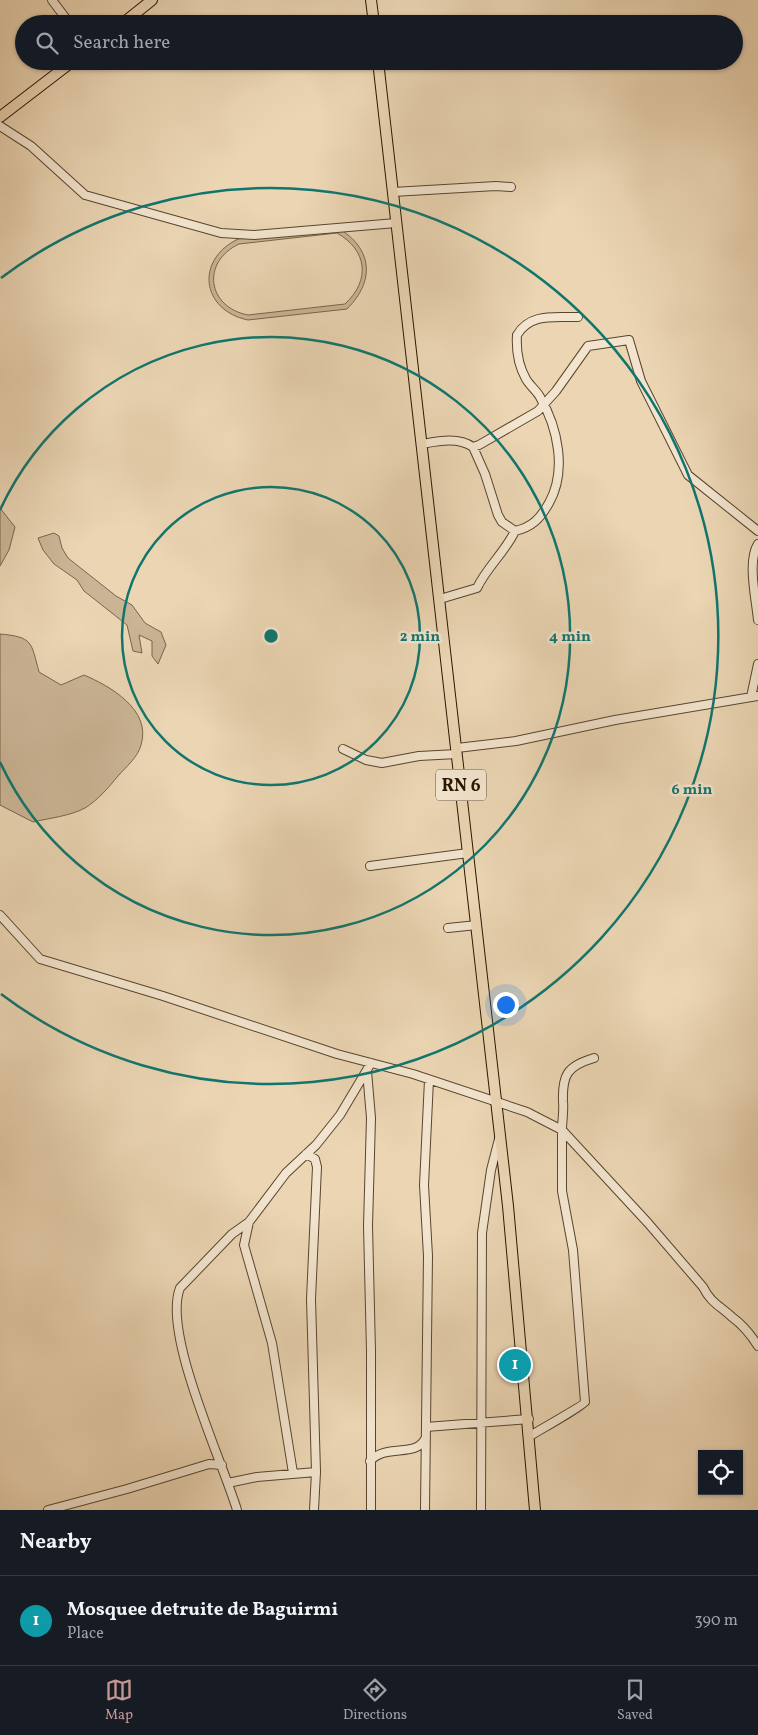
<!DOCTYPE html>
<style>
:root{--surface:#171b24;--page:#20242c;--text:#f1f3f6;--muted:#9ea1a6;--line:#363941;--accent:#c59692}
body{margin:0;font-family:Vollkorn,serif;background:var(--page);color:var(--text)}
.controls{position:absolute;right:15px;bottom:15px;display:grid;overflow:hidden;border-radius:0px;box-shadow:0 1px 4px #0004}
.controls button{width:45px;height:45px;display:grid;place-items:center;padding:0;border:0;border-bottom:1px solid var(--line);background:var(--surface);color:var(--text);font:25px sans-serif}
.you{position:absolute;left:505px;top:1004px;width:18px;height:18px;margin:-12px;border:4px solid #fff;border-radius:50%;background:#1a73e8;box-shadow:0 0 0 8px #1a73e833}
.badge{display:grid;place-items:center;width:32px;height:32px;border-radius:50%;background:var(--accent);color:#fff;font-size:16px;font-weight:700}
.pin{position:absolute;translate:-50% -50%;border:2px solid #fff;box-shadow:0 1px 5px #0006}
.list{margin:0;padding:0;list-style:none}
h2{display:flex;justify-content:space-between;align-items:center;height:65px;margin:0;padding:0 20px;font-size:21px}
h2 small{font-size:16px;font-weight:400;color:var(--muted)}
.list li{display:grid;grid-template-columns:32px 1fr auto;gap:15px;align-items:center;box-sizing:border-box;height:90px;padding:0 20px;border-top:1px solid var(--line)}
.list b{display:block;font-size:19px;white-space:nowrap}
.list p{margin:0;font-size:16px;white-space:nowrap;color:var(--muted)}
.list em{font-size:16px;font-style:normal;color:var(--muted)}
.icon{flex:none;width:28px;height:28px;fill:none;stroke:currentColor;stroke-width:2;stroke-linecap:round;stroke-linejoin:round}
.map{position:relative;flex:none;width:758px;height:1510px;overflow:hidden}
.search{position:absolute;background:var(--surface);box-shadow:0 1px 4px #0004;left:15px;right:15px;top:15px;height:55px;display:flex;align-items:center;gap:12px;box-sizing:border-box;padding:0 18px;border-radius:28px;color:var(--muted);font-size:19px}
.sheet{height:155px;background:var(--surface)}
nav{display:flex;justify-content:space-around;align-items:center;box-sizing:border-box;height:70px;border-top:1px solid var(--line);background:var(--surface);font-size:14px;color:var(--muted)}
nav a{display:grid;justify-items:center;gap:2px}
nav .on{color:var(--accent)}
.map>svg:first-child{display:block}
.green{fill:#cab495;stroke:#79644a;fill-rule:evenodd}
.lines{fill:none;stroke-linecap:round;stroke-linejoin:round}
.minor-casing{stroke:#59452d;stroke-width:10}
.major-casing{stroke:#281500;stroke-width:12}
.minor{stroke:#f2e4ce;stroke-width:8}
.major{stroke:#ebd5b3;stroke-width:10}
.ring{fill:none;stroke:#0f766e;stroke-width:2.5}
.labels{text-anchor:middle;stroke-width:5;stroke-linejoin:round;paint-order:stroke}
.shield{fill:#f2e4ce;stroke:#65533e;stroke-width:1}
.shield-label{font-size:18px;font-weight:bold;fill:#281500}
.centre{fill:#0f766e;stroke:#f2e4ce;stroke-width:2.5}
.ring-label{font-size:15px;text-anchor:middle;font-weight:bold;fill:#0f766e;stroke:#f2e4ce;stroke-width:5;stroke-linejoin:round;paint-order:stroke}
</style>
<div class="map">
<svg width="758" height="1510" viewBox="0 0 758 1510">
<rect width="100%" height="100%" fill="#ebd5b3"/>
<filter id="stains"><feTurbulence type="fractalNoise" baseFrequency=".004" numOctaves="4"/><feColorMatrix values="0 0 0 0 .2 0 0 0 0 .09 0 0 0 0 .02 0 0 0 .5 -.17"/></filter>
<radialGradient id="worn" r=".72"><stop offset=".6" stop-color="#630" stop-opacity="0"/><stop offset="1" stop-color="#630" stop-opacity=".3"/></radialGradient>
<path class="green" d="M338,228C372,248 376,280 347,309L248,320C201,310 195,260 238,239ZM337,233C367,250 371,280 345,304L248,315C207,307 201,262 239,244Z
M0,508L15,527L9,550L0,566Z
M54,533L59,536L62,548L68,558L116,596L132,605L145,623L161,632L166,645L158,664L152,656V641L139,635L142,653L133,651L127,625L84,591L77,580L54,564L43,550L38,538Z
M0,634C33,637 31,642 39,672L61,685L84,675C110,686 152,710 141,745C138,757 126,767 118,776C109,787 98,800 85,808C70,816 50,818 33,822L0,805Z"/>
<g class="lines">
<g class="minor-casing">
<path id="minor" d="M52,0L70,24
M0,126L31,146L85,195L221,233L254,235L396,223
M393,192L496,186L511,187
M422,444C439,441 458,437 473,447L479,445L538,411L556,391L588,346L629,340L641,381L688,475L758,531
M473,447L485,474L498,515L502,522L515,531C532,527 540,519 549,503C567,471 558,428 540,397C537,391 530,386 526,379C518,365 516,351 517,335C531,312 556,318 578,317
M758,544C747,561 756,599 758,620
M440,599L477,588C487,567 505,552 515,531
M751,697L758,664
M457,748L516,741L615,720L758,696
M343,749L366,760L382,763L419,756L457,754
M370,866L468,853
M0,915L40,959L163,996L337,1054L413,1074L527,1112L562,1130V1191L573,1250L585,1402C584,1405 538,1431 530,1436
M448,928L477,925
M594,1058C567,1066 562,1075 563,1102C564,1111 562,1121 562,1130L648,1223L703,1287C711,1303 719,1305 732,1317C743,1325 751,1335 758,1346
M367,1071L371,1118L368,1226L371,1351V1510
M306,1154L315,1159L317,1167L311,1299L316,1472L314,1510
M249,1222L244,1245L272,1343L293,1473
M426,1427L529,1419
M370,1461C387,1443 415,1458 425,1439
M228,1483L257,1477L316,1472
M48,1510L127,1489L209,1464L222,1465
M237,1510C222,1460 162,1333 180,1288L232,1234L249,1222L286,1173L316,1145L340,1115L371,1063
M425,1510L428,1256L424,1185L429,1080
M481,1510L482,1233L491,1170L499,1139"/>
</g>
<g class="major-casing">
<path id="major" d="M371,0L374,24
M122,24L152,0
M378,61L508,1206L535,1510
M0,117L73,61"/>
</g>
<use href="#minor" class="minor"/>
<use href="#major" class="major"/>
</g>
<g class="ring">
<circle cx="271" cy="636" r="149"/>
<path d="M0 510A299 299 0 1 1 0 762"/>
<path d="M1 278A448 448 0 1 1 1 994"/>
</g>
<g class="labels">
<rect class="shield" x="436" y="769.5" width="50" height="31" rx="4"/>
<g class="shield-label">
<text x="461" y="791">RN 6</text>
</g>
</g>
<circle cx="271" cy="636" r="8" class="centre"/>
<g class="ring-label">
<text x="420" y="641">2 min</text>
<text x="570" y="641">4 min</text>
<text x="692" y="794">6 min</text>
</g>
<rect width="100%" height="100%" filter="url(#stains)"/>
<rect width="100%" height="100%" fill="url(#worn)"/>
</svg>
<div class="controls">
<button><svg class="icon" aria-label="locate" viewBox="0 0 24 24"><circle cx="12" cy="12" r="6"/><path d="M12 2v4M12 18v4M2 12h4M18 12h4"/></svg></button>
</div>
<div class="you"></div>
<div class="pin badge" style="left:515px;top:1365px;background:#0f9aa8">1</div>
<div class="search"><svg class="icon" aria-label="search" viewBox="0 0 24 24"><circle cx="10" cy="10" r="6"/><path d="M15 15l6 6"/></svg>Search here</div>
</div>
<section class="sheet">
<h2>Nearby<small></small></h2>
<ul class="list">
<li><span class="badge" style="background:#0f9aa8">1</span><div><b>Mosquee detruite de Baguirmi</b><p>Place</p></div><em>390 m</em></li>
</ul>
</section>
<nav>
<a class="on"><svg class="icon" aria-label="map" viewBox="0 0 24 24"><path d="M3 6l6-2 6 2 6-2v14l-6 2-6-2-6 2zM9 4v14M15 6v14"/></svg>Map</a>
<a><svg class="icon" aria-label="directions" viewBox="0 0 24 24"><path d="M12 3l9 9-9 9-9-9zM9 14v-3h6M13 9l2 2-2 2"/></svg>Directions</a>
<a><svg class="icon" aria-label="saved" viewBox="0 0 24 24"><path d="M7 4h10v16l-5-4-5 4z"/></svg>Saved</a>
</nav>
